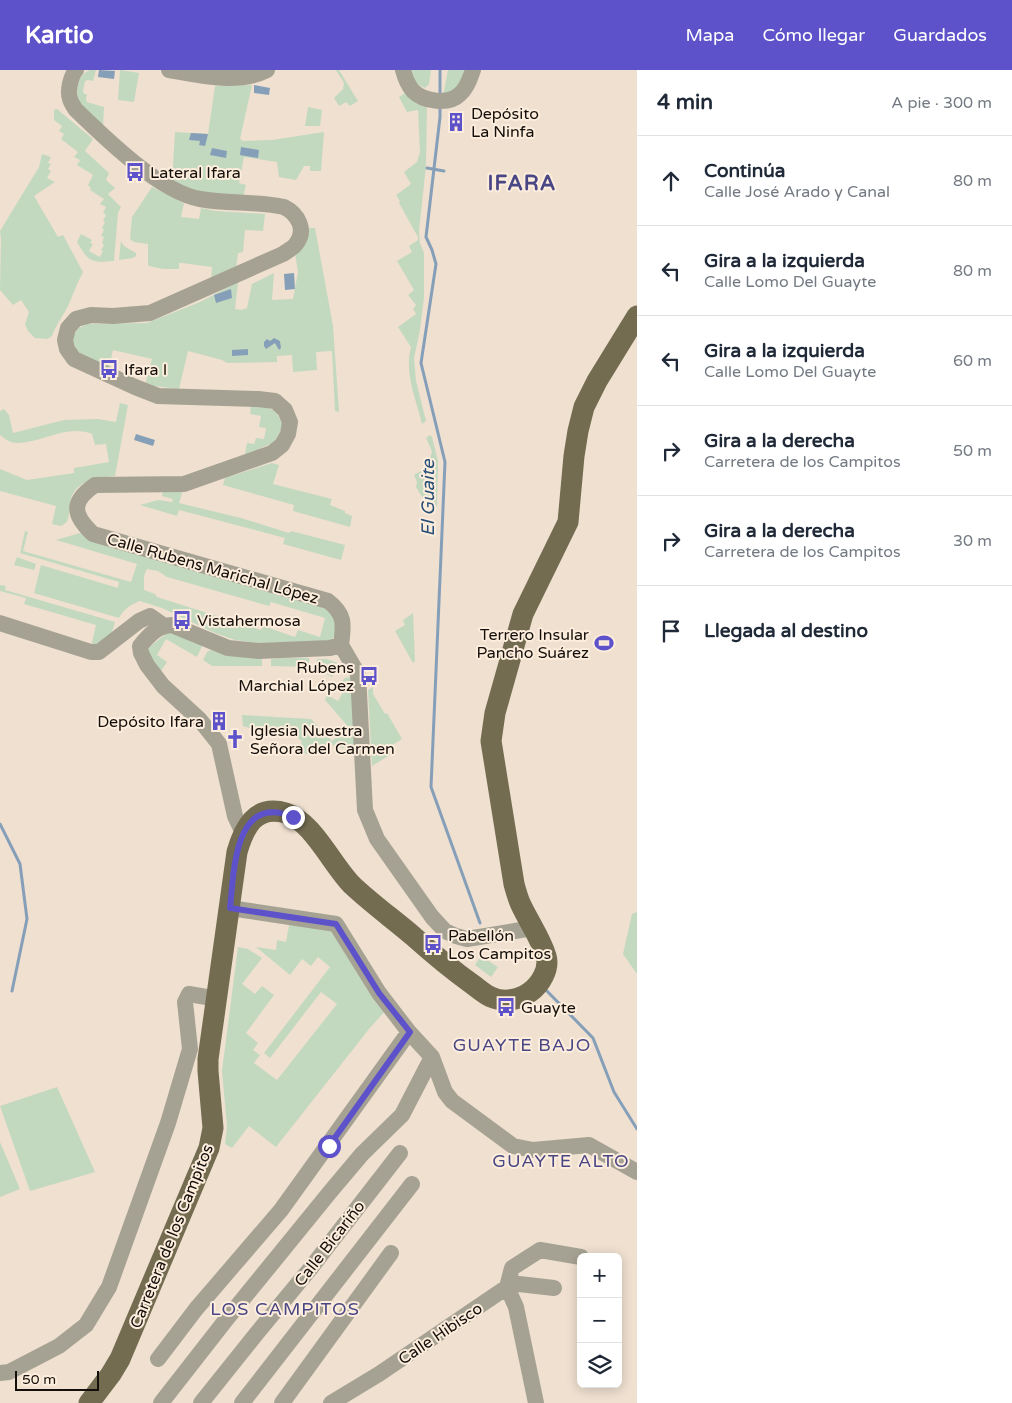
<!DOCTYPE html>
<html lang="es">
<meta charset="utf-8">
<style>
:root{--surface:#fff;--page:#f6f6f7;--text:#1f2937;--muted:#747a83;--line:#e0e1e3;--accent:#5e52ca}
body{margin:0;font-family:"Varela Round",sans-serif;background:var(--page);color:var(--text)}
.controls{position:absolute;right:15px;bottom:15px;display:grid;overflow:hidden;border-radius:8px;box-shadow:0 2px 12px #0003}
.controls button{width:45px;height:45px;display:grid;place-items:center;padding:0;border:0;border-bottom:1px solid var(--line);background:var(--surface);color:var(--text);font:25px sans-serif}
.scale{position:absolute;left:15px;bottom:12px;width:84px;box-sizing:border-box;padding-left:5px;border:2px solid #140f0a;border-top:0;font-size:14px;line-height:18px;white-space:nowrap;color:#140f0a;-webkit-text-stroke:4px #fdeddd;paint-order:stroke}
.stop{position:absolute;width:15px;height:15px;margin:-11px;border:4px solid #5e52ca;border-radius:50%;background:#fff}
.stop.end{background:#5e52ca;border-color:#fff;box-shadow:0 1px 5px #0008}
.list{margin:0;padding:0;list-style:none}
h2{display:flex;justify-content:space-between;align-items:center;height:65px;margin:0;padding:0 20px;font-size:21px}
h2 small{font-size:16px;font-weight:400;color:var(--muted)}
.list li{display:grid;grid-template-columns:32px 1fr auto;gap:15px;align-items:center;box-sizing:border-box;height:90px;padding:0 20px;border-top:1px solid var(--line)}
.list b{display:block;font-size:19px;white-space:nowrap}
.list p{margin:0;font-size:16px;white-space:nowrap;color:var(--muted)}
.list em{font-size:16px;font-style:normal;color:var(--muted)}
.icon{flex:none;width:28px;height:28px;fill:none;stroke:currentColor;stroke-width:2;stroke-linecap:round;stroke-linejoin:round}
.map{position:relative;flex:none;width:637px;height:1333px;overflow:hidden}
header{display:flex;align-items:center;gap:30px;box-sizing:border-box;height:70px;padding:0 25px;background:var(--accent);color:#fff}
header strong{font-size:24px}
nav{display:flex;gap:28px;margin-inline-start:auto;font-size:18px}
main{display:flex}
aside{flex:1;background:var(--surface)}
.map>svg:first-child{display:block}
.green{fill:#c3d9bf;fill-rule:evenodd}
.water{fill:#869fb9}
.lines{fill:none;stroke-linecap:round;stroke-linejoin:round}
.stream{stroke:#869fb9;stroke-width:3}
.minor{stroke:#a6a293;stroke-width:16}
.major{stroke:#736c50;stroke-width:21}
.route{stroke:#5e52ca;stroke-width:6}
.labels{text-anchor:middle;stroke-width:4;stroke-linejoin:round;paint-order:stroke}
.poi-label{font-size:16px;fill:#140f0a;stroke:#fdeddd;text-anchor:start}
.street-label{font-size:16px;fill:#140f0a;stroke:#fdeddd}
.water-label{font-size:18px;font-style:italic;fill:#284f76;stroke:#fdeddd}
.neighbourhood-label{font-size:18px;letter-spacing:1px;fill:#484684;stroke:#fdeddd}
.district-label{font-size:21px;font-weight:bold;letter-spacing:1px;fill:#484684;stroke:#fdeddd}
</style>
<header>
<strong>Kartio</strong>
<nav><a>Mapa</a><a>Cómo llegar</a><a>Guardados</a></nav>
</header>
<main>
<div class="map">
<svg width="637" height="1333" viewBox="0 0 637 1333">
<rect width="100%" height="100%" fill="#efe0d0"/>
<path class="green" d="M90,0H96L93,11L88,10L85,11L83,21L84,24H87L86,29L87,32L104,37L103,57C90,46 72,34 78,15C80,7 83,3 90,0Z
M120,0L139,3L134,32L118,30Z
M336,0H339L358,31L350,36L346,32L339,36L334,28L343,19L344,13Z
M410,0H431L429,14L425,18L416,14Z
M448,0H467L459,16L443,26Z
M252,15L240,69L243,71L272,70L324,62L321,101H310V96H304L296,110L279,107L277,92L244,87L239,113L246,115L243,127L210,125L172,113L175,62L208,64L215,16Z
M405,23L427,36L426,96L419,161L420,173L424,183V228L420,260L414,288L416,311L426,351L422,354C416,328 404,304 411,277L398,257L416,244L413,239L416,235L408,225L414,220L397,191L412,182L409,176L418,170V167L399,133L400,131L396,125L411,114L404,102L417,92L420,82L418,40L407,42L399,27Z
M308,37L322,40L320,56H305Z
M57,39L93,69L85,81L109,103L106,110L115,118L108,124L121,137L118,143L114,191C90,193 89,192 77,172L81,164L92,170L90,173L93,174L89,181L100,187L103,181L101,180L104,175L102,173L104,167L101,166L104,160L102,158L105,152L103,151L106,145L103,143L106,137L100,134L104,129L90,120L91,118L88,115L93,105L77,95L80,90L74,87L78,82L61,69L64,64L59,61L62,56L54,50V40Z
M42,84L51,87L48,93L51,94L48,99L51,101L47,108L55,112L34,126L58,167L63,165L83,202C77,213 73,225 68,236C63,246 56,255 52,266L47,269L35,268L28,261L25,254L29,242L21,230L13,235L0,220L1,170L0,161L39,97Z
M152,117L184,133L181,147L199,149L201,138L216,141L265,144L263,161L245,160L243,182L238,183L236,199L211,210L212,197L182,193H179V199H163L149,196L148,195V174L134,172L130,169L132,147Z
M310,158H315L333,256L339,342L335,341L332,281L316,282L317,300L293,302L292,285L277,286V292L227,293L222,290L188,281L179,319L145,315L152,289L113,280L109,298C87,289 79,290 71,266L79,258L87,254L147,253L200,232L238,212L235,239L241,240L247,238L252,214L274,203L272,230L293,229L298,202L295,183L304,161Z
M121,171L124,176L136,183V186L133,188L119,190Z
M120,333L128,335L115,406C98,408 78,409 71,428C69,436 70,444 67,452L61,456L52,454L56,436L0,421V399L27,410L74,403V398L109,392L106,374L95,375L92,364C67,354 42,373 17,373C10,373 5,369 0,365V341L4,339L9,345L13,363L64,350L98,349L116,352Z
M251,336C269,337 275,336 283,355L275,372L245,385L247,373L254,374L256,368L264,369L266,358L259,357L261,346L250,344Z
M430,365L432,367L438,391L437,437L429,438L416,417L417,412L414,405L428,397L432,381L426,368Z
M272,393L279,395L273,414L332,429L330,435L345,441V443L352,446L350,457L293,441L294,435L223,415L225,408Z
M183,420L179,433L241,448L289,463L291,461L345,475L341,490L283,474L285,468L179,440L177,446L140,435L158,430L172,432L173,429L162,426L163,421Z
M25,461L28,462L23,481L131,512L137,494L56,470L80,463L95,471L325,538L336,547V563L331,572L256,573L235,570L215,563L162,538L140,531C130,535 124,539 119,548L34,523L41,495L118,518L119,512L20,483ZM147,499L158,501L167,507L269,536L271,532L325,548L320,567L298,560L295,567L263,556L261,560L157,527L155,524L144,520V506Z
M17,487L36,494L34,500L14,495Z
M0,515L6,516L5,520L115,552C111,569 105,569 91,577L96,555L24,534L26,528L0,521Z
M413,543L415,591L413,593L395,561L405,555L403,550Z
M174,562L203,574L197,587L166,569L157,585L167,592L161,601L155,596L147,579L167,563Z
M211,580L222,583L262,587V596H212L203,590L207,582Z
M282,588H309V597L271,596V589Z
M317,589H327L340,594L332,607L315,598Z
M351,607L355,679L334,677L331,672C321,685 311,689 297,679L302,672L297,666L270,665V659L249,658L243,656L242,645L311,649L332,671L343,661L346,665L351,660L325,630L327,625L338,631L347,615L341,612L345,608Z
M373,617V624L385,644L387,643L402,669L389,677L393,683L372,696L368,620Z
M637,842V904L623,884L632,844Z
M290,850L334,857L387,939L369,959L276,1077L249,1056L232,1078L225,1074L227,1056L222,1001L238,877L248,879L262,888L242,914L255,924L262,916L274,925L246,963L258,973L253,980L260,985L254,993L277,1010L337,934L321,922L270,988L264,983L330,897L318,887L311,896L302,889L290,905L256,877L276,880L277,870L286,872Z
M481,886L498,897L491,907L475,895Z
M57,1017L95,1102L30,1121L0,1036Z
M0,1072L20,1119L0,1127Z"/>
<path class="water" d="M99,0L115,1L114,9L98,7Z
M254,15L270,18L269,25L254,23Z
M191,63L208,64L205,76L199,75L200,71L189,70Z
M241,77L259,80L258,88L240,85Z
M212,78L227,81L226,88L210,85Z
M294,203L295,219L285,220L284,204Z
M231,219L232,228L216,233L214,225Z
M274,268L280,271L281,278L279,280L275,273L266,279L264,276V272L267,269L270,271Z
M248,279V285L232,286V280Z
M136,364L155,370L153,376L134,370Z"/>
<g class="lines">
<path class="stream" d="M440,0V25
M440,36V47L426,167L432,180L436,194L421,293L445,392L431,717L480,853
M427,98L444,101
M0,754L20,794L27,849L12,921
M544,918L593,968L614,1022L637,1059"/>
<path class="minor" d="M76,0C71,6 67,21 70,29C71,33 74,37 76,40C106,69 160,122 200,129C228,134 257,131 284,137C298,144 307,160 296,174C293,178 287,181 283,184L150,243L113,246L91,245L76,249L68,258L65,270L67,279L74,289L135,317L158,326L258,329L275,331L285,340L290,352L288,364L282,375L272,383L184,414L95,415C70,432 73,445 93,464L328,531C345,544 344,554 341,575
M169,0C201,5 237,15 267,0
M403,0C405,8 408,15 413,21C424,32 449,35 460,24C467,18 470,8 473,0
M0,553L91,582H99L139,551L150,546L163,555
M341,575L358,604L365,740L377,769L432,847L445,861L456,866L467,869L533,858
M243,763L235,746L219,674L200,650L163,616L147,595L141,583L140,576C149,565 157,556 172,555L228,578L258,581L330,578L341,575
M230,838L336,854L379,923L409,962L432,987L445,1022L452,1031L513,1076L533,1080L589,1075L637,1102
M158,1289L196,1239L281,1140L409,962
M0,1303L9,1302L59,1276L86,1255L109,1217L168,1053L190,979L185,932L189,924L218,929
M161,1333L225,1251L330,1122L362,1084L402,1045L432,987
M201,1333L257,1263L310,1199L400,1083
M242,1333L412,1114
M282,1333L391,1183
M331,1333L379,1304L507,1217L519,1214L554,1218
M536,1333L516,1237L507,1217L512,1198L540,1180L581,1187"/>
<path class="major" d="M89,1333L111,1304L120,1289L209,1078L213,1058L208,1001V989L237,782C244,758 255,734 286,743C312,751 333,796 352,815C371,833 393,849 413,866C432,883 451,899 472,914C478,918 484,924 491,927C504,933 519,930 530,922C540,915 550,899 546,886C541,869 529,852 521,835C518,829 516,821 514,814L491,671L495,643L523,544L568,452L574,386L578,361L584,337L597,311L637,246"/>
</g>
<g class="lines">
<path class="route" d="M293,747C234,722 234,802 230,838L336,854L379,923L410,962L329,1076"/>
</g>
<defs>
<g id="building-bare" transform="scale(1.5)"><path d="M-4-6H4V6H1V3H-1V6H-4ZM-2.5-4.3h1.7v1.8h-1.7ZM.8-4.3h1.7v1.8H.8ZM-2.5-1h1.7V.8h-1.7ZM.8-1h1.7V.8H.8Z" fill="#5e52ca" stroke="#fdeddd" stroke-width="2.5" paint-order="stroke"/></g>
<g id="bus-bare" transform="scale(1.5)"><path d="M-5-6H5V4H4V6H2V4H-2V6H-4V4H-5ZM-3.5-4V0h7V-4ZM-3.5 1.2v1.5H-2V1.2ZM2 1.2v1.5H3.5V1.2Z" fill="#5e52ca" stroke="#fdeddd" stroke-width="2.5" paint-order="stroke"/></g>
<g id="stadium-bare" transform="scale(1.5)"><path d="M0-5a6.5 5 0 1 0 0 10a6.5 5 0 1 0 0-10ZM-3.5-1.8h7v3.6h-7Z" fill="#5e52ca" stroke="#fdeddd" stroke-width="2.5" paint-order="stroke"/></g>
<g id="church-bare" transform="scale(1.5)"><path d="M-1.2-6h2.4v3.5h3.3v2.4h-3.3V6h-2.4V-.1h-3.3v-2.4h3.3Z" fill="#5e52ca" stroke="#fdeddd" stroke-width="2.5" paint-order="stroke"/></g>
</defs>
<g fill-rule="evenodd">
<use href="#building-bare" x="456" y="52"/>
<use href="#bus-bare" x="135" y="102"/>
<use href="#bus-bare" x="109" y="299"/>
<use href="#bus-bare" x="182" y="550"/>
<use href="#stadium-bare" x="604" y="573"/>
<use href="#bus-bare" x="369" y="606"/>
<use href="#building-bare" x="219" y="651"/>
<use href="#church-bare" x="235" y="669"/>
<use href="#bus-bare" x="433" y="874"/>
<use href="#bus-bare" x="506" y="937"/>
</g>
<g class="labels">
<g class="poi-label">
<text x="471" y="49">Depósito<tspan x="471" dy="18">La Ninfa</tspan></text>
<text x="150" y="108">Lateral Ifara</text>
<text x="124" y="305">Ifara I</text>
<text x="197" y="556">Vistahermosa</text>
<text x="589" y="570" text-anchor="end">Terrero Insular<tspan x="589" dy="18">Pancho Suárez</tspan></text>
<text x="354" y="603" text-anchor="end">Rubens<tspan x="354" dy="18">Marchial López</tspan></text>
<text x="204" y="657" text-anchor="end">Depósito Ifara</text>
<text x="250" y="666">Iglesia Nuestra<tspan x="250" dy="18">Señora del Carmen</tspan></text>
<text x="448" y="871">Pabellón<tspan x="448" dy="18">Los Campitos</tspan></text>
<text x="521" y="943">Guayte</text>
</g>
<g class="street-label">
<text transform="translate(213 498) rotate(16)" y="6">Calle Rubens Marichal López</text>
<text transform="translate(171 1166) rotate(-68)" y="6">Carretera de los Campitos</text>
<text transform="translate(329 1173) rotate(-52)" y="6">Calle Bicariño</text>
<text transform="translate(440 1263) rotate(-34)" y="6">Calle Hibisco</text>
</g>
<g class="water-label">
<text transform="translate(428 428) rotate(-90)" y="6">El Guaite</text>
</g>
<g class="neighbourhood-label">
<text x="522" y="981">GUAYTE BAJO</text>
<text x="561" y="1097">GUAYTE ALTO</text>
<text x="285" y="1245">LOS CAMPITOS</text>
</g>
<g class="district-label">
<text x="522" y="120">IFARA</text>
</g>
</g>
</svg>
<div class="controls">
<button>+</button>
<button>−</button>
<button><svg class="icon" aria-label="layers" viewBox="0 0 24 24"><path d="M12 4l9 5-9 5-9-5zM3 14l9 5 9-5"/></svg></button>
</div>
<div class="scale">50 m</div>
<div class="stop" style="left:329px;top:1076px"></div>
<div class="stop end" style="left:293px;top:747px"></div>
</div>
<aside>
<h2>4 min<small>A pie · 300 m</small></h2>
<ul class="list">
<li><svg class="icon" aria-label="ahead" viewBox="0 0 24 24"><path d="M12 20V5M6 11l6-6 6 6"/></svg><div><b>Continúa</b><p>Calle José Arado y Canal</p></div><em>80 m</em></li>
<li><svg class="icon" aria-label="left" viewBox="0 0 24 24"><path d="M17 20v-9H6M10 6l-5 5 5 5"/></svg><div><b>Gira a la izquierda</b><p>Calle Lomo Del Guayte</p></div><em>80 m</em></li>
<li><svg class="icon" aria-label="left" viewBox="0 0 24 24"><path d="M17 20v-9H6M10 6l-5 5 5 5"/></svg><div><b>Gira a la izquierda</b><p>Calle Lomo Del Guayte</p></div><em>60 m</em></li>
<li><svg class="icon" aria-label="right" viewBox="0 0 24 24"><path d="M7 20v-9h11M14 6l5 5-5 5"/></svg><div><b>Gira a la derecha</b><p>Carretera de los Campitos</p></div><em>50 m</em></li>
<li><svg class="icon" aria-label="right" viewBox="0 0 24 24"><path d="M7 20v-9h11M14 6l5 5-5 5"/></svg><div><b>Gira a la derecha</b><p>Carretera de los Campitos</p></div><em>30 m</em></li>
<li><svg class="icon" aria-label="arrive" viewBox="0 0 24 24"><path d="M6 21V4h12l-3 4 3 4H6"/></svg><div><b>Llegada al destino</b></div></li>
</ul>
</aside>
</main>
